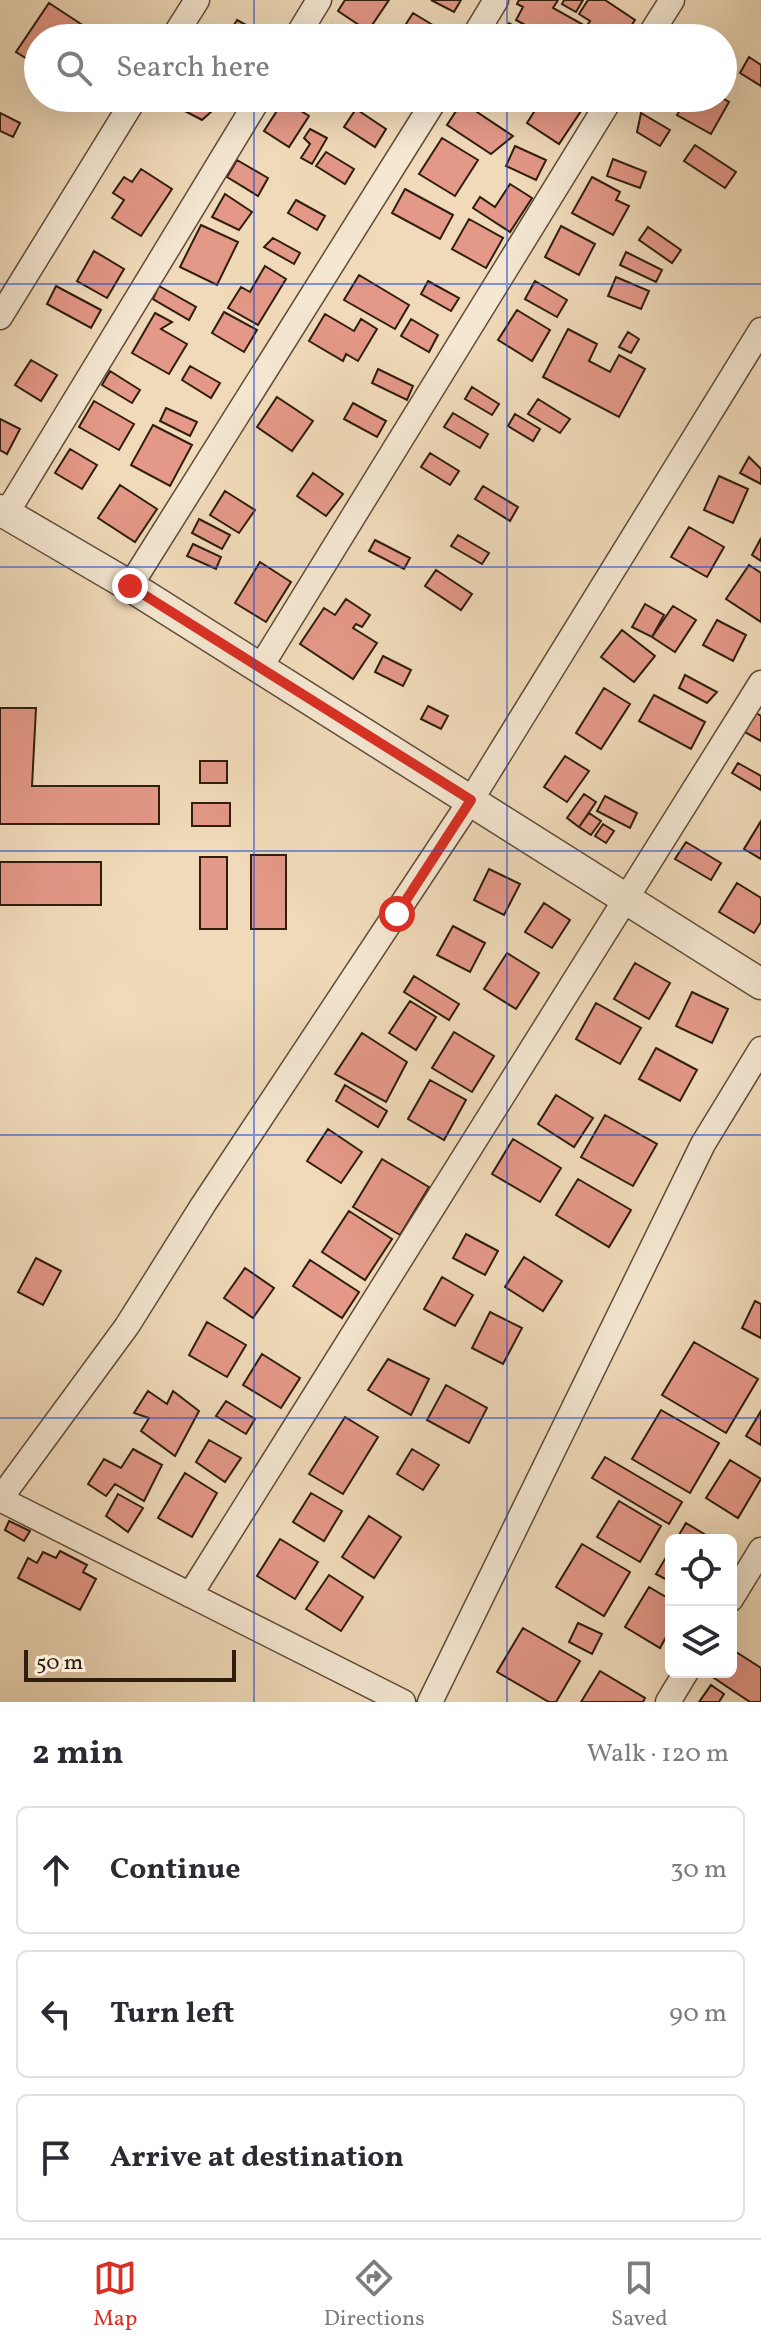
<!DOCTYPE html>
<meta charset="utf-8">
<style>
:root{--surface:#fff;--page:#f2f2f3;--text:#2b2b33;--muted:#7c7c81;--line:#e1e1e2;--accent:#d93025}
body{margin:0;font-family:Vollkorn,serif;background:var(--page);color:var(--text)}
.controls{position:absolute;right:24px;bottom:24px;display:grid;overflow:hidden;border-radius:12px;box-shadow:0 8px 32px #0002}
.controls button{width:72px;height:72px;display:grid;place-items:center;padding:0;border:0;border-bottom:2px solid var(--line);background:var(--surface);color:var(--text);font:40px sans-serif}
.scale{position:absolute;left:24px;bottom:20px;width:212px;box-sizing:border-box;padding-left:8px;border:4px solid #2f1d0e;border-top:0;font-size:22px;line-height:28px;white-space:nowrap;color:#2f1d0e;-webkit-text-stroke:6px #f5e7d2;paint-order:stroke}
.stop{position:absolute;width:24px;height:24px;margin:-18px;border:6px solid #d93025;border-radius:50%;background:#fff}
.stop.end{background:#d93025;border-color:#fff;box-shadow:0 2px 8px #0008}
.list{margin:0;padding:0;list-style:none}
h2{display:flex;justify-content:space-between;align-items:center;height:104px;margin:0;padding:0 32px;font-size:34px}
h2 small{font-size:26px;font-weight:400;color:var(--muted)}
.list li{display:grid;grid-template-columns:52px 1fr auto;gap:24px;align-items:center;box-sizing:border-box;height:128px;margin:0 16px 16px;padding:0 16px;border:2px solid var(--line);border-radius:12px}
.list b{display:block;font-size:30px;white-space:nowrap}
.list em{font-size:26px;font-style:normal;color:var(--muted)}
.icon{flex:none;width:44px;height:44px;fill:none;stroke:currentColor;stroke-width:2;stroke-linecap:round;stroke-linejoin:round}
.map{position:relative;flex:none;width:761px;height:1702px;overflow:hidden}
.search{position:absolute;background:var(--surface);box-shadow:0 8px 32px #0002;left:24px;right:24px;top:24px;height:88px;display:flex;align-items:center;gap:20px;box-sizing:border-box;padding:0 28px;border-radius:44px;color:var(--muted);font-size:30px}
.sheet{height:536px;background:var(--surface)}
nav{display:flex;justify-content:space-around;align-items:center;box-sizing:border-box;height:112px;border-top:2px solid var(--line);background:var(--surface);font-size:22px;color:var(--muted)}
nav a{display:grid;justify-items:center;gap:4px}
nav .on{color:var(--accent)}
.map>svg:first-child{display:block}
.building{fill:#e49887;stroke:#2f1d0e;stroke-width:2}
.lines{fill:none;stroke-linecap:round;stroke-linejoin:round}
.minor-casing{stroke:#5f4c39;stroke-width:27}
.tertiary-casing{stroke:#5f4c39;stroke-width:33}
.minor{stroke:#f5e7d2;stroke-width:24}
.tertiary{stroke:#f5e7d2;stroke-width:30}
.route{stroke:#d93025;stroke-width:10}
.grid{fill:none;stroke:#1d4ed8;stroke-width:2;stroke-opacity:0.55}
</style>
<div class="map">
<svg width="761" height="1702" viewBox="0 0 761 1702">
<rect width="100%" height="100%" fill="#f0dab9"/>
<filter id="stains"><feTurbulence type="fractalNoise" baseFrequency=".0025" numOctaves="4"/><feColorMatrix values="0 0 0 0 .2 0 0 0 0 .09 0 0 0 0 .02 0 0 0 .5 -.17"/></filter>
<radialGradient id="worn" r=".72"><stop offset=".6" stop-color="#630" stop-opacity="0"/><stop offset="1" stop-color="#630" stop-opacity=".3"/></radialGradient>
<path class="building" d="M345,0H389L368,31L338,11Z
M431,0H461L454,12Z
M519,0H558L553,8L582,24L573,38H549L516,20L523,7L517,4Z
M564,0H583L576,12L562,4Z
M588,0H605L635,20L623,38H579L590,21L579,14Z
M49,3L84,26L76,38H69L57,30L52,38H38V66L16,52Z
M413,13L441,30L436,38H397Z
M237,20L261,33L258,38H226Z
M509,23L534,38H500Z
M333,25L354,38H325Z
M699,28L715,38H693Z
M749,57L761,65V86L740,73Z
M187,98H211L221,103L202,120L181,109Z
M293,98H320L313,110Z
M543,98H568L565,102L581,111L559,144L527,123Z
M645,98H670L665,109Z
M675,98H722L729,102L711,134L677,115L684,103Z
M462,102L513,136L491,154L447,125Z
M290,104L309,116L289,147L264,131L280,106L286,111Z
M356,109L386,129L375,147L344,127Z
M0,113L20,123L13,137L0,131Z
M641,113L670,130L660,146L637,132Z
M310,129L327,138L312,164L301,158L310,144L304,138Z
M442,138L478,160L455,196L419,174Z
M695,145L736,172L725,188L684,161Z
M515,146L546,160L536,180L506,166Z
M326,152L354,169L345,184L316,166Z
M613,159L646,172L640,188L607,176Z
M237,160L268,178L258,196L227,177Z
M141,169L172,189L141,236L112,218L124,200L113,193L124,177L132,182Z
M592,177L620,192L616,200L629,206L613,235L572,213Z
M510,184L532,198L510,232L473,208L480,197L495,207Z
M405,189L453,215L440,239L392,213Z
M225,194L252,212L239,230L212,217Z
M296,200L325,216L317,230L288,213Z
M469,219L503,238L486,268L452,249Z
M201,225L238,242L217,285L180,267Z
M561,226L595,244L579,275L545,257Z
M648,227L681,250L672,263L639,240Z
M273,238L300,253L294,264L264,247Z
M94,251L124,269L107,298L77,281Z
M626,252L662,270L656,282L620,265Z
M265,266L286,279L258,325L228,308L241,287L250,292Z
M359,275L409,305L395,329L344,300Z
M616,277L649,291L641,309L608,296Z
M428,281L459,298L451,311L421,294Z
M535,281L567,300L557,317L525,299Z
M56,286L101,310L91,328L47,304Z
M159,286L196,307L189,320L153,299Z
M517,310L550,330L532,361L498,340Z
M224,312L257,330L244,352L212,333Z
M155,313L172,322L161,329L187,344L169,374L132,353Z
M325,314L354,331L361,319L377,329L358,361L346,354L343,361L309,341Z
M411,319L438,335L429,352L401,336Z
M568,329L597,344L589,361L610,372L619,355L645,369L619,417L543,377Z
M628,332L639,339L631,353L619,347Z
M31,360L57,375L41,401L15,385Z
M190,366L220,383L211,398L182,380Z
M378,369L413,386L407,400L372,383Z
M110,371L140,390L132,403L102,385Z
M472,387L499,404L492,415L465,399Z
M277,397L313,421L292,451L257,427Z
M538,399L570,419L560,433L528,414Z
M94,401L134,424L119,450L79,427Z
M353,403L386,421L377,437L344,419Z
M166,408L197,422L190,436L160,421Z
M453,413L488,434L480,448L444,427Z
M515,414L540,429L533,441L508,426Z
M0,419L20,429L7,454L0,450Z
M153,425L192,445L170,486L131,465Z
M70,449L97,465L82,489L55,473Z
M430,453L459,471L450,485L421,467Z
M749,457L761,469V484L740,473Z
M313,473L343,494L326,516L297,496Z
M719,476L748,489L733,523L704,510Z
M120,485L157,509L135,542L98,518Z
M483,486L518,507L510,521L475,499Z
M225,491L255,510L239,533L210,515Z
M199,519L230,535L222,549L192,533Z
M689,527L724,547L707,577L671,557Z
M458,535L489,553L482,564L451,546Z
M761,538V561L752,555Z
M375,540L410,558L404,569L369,551Z
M193,544L221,557L216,569L187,556Z
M260,562L291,582L266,622L235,603Z
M749,565L761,573V622L726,599Z
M436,570L472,594L461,610L425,586Z
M346,599L370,615L362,627L356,624L353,628L377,643L353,679L300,644L324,608L335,615Z
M645,604L664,615L652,637L632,627Z
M673,606L696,620L675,652L652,637Z
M717,620L746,635L733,661L703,645Z
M622,630L655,656L634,682L601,657Z
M383,656L411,670L403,686L375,672Z
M685,675L717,692L707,703L679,688Z
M604,688L630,704L601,749L576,733Z
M654,695L705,722L691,749L639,721Z
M428,706L448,716L441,729L421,719Z
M0,708H36L32,786H159V824H0Z
M756,713L761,716V741L745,732Z
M565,756L589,771L567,802L544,787Z
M200,761H227V783H200Z
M738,763L761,776V790L732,773Z
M584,794L596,802L579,827L567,818Z
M605,796L637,813L630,828L597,811Z
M192,803H230V826H192Z
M589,813L601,821L591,835L579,827Z
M761,821V859L744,849Z
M603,824L614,831L606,843L595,836Z
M686,842L721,863L711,880L675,859Z
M251,855H286V929H251Z
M200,857H227V929H200Z
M0,862H101V905H0Z
M489,869L520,884L504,915L474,900Z
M737,883L761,898V922L754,933L719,912Z
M544,903L570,920L552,948L525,932Z
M453,926L485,943L470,972L437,955Z
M507,953L539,973L516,1009L484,989Z
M635,963L670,983L649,1019L614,999Z
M414,976L459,1004L449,1020L404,992Z
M692,992L728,1009L712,1043L676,1026Z
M410,1001L436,1017L416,1050L389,1033Z
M596,1003L641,1028L620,1064L576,1039Z
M454,1032L494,1056L472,1092L432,1068Z
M362,1033L407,1062L386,1102L335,1074Z
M656,1048L697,1070L680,1101L639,1079Z
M430,1080L466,1100L444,1140L408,1119Z
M345,1085L387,1111L378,1127L336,1101Z
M556,1095L593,1118L574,1147L538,1124Z
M605,1115L657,1144L633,1186L581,1157Z
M328,1129L362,1152L341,1183L307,1161Z
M513,1139L561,1168L540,1202L492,1174Z
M382,1159L429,1187L400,1235L353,1207Z
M578,1179L631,1210L609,1247L556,1215Z
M349,1211L392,1239L365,1280L322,1252Z
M466,1234L498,1251L485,1275L453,1258Z
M524,1257L562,1281L543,1311L505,1287Z
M36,1258L61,1271L43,1305L18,1292Z
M310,1260L359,1292L342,1318L293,1286Z
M245,1268L274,1288L253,1318L224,1298Z
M442,1277L473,1295L455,1326L424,1309Z
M755,1301L761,1304V1338L742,1328Z
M490,1312L522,1328L503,1364L472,1348Z
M207,1322L246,1345L227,1377L189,1355Z
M694,1342L758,1379L726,1433L662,1395Z
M262,1354L300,1378L281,1408L243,1385Z
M388,1359L429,1379L411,1415L368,1390Z
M446,1385L487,1408L469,1443L427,1420Z
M148,1391L167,1404L173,1391L199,1411L175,1456L141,1431L149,1418L134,1413Z
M226,1401L255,1419L246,1434L216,1416Z
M661,1410L719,1443L690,1493L632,1459Z
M761,1411V1445L746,1436Z
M345,1417L378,1437L343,1494L309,1474Z
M209,1440L241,1458L225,1482L196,1462Z
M133,1449L162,1465L144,1501L115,1484L106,1496L88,1484L104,1459L121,1468Z
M412,1449L439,1465L423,1490L397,1474Z
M605,1457L682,1502L669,1524L592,1478Z
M730,1460L761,1479L738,1518L706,1498Z
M185,1473L217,1493L192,1537L158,1518Z
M311,1493L342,1511L324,1541L293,1522Z
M118,1494L143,1508L128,1532L106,1516Z
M619,1501L661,1526L640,1562L597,1537Z
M369,1516L401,1537L374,1578L342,1557Z
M9,1521L30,1531L24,1541L5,1530Z
M686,1523L714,1540H676Z
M280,1539L318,1562L295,1599L257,1576Z
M582,1544L630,1572L604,1616L556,1587Z
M671,1549V1582L656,1574Z
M60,1551L87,1565L83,1572L96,1579L80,1610L18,1578L28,1558L37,1563L43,1552L56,1558Z
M329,1575L363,1597L341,1631L306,1609Z
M649,1587L671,1600V1628L660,1648L625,1627Z
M578,1623L602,1634L592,1654L569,1642Z
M523,1628L580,1661L556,1702H549L497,1672Z
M733,1650L761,1668V1702H750L714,1678L718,1672H731Z
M600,1671L645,1698L643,1702H581Z
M711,1685L724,1694L719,1702H699Z"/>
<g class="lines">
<g class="minor-casing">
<path id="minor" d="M173,38L197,0
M296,38L319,0
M473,38L496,0
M648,38L672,0
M0,317L135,98
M6,514L259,98
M130,586L436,98
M260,668L611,98
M190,1595L761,683
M731,1599L761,1550
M403,1702L0,1499L127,1326L203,1205L471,800L761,330
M430,1702L703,1144L761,1049
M668,1702L686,1672"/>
</g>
<g class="tertiary-casing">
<path id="tertiary" d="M0,510L130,586L761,984"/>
</g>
<use href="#minor" class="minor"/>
<use href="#tertiary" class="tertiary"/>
</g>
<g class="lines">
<path class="route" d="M130,586L471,800L397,914"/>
</g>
<path class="grid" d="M254,0V38M507,0V38M254,98V1702M507,98V1702M0,284H761M0,567H761M0,851H761M0,1135H761M0,1418H761"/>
<rect width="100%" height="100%" filter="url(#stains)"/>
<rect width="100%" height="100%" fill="url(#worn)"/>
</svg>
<div class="controls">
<button><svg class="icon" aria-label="locate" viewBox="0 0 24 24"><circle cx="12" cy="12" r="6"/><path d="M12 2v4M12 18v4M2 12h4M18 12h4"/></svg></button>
<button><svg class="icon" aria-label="layers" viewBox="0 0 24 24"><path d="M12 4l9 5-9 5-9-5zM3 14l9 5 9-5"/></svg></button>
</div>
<div class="scale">50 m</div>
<div class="stop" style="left:397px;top:914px"></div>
<div class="stop end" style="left:130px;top:586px"></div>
<div class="search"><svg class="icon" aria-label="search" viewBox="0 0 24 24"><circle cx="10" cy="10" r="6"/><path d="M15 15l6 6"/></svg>Search here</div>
</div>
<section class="sheet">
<h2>2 min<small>Walk · 120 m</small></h2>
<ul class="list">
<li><svg class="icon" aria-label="ahead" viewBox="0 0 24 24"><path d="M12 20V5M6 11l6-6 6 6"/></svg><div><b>Continue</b></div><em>30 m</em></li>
<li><svg class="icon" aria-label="left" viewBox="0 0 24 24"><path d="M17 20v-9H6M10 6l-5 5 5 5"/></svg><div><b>Turn left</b></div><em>90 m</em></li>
<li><svg class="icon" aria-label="arrive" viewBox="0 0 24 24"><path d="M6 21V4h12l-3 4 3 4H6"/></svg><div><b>Arrive at destination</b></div></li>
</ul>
</section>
<nav>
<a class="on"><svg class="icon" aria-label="map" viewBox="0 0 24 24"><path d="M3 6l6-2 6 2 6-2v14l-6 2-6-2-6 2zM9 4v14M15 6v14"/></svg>Map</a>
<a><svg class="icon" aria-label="directions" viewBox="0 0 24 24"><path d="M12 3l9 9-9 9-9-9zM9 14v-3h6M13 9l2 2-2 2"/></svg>Directions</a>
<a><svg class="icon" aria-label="saved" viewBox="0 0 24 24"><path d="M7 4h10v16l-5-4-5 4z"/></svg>Saved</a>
</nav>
